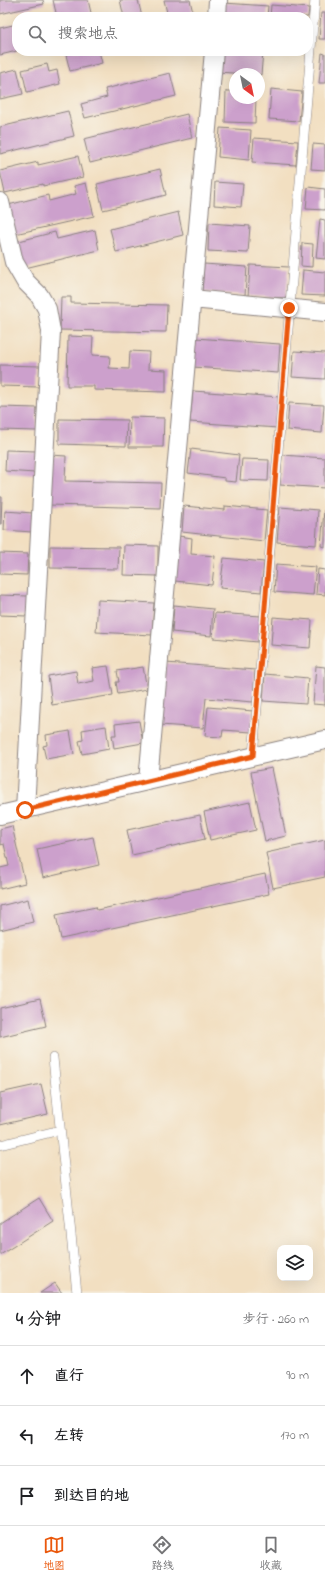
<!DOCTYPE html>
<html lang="zh">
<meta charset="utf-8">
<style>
:root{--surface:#fff;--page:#f2f2f2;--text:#202124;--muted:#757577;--line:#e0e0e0;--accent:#ea580c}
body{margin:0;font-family:"Indie Flower","LXGW WenKai TC",sans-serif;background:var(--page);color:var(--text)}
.controls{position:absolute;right:12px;bottom:12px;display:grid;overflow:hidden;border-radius:8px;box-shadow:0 4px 16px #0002}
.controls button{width:36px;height:36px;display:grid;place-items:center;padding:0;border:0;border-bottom:1px solid var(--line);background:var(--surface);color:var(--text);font:20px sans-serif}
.compass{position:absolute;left:229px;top:68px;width:36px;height:36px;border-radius:50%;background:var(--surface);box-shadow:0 4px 16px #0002;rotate:147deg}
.stop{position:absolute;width:12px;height:12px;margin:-9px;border:3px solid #ea580c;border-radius:50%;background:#fff}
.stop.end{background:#ea580c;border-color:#fff;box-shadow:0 1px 4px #0008}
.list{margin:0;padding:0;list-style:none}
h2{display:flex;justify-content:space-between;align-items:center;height:52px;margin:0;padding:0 16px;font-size:17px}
h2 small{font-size:13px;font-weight:400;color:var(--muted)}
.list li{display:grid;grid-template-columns:26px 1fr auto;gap:12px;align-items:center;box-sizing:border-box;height:60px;padding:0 16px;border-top:1px solid var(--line)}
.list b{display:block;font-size:15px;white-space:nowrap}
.list em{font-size:13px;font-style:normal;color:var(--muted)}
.icon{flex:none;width:22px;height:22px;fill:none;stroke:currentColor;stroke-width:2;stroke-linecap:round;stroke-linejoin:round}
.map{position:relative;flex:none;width:325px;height:1293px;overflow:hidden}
.search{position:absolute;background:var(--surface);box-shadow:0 4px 16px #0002;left:12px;right:12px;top:12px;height:44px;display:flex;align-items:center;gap:10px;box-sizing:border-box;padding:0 14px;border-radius:16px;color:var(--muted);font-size:15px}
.sheet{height:232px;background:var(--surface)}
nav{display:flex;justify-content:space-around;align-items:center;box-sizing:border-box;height:56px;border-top:1px solid var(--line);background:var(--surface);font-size:11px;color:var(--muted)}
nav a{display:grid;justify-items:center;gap:2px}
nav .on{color:var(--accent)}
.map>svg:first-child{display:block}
.building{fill:#cca0cc}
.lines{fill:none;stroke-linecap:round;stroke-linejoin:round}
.lane-casing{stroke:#8a807e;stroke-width:10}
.street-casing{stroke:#8a807e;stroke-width:20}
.lane{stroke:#fff;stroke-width:9}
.street{stroke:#fff;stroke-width:18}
.route{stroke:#ea580c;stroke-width:5}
</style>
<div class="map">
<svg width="325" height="1293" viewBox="0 0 325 1293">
<rect width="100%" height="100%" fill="#f7f3e8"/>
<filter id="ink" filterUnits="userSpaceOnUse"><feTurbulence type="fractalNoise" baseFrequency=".025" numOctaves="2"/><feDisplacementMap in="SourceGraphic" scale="8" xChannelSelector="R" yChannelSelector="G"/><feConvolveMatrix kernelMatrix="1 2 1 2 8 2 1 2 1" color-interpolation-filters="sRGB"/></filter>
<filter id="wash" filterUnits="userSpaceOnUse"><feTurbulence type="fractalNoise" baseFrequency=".012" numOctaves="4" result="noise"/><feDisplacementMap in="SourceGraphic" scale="16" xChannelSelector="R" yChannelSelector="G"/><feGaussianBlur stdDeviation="0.9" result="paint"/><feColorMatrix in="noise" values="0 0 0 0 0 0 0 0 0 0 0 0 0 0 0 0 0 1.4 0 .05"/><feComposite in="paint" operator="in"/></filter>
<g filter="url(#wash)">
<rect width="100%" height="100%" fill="#f2dfc1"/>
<g id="blocks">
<path class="building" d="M0,0H43L44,4L0,14Z
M53,0H88L92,17H57Z
M120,0H138L142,17H124Z
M164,0H190L194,17H168Z
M224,3L268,6L267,17H223Z
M271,5L309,8L308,17H270Z
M321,13H325V39H319Z
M17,24V51L0,55V28Z
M65,51H99L102,63L70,71Z
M220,51H263L261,75L218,72Z
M322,53L325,54V83H319Z
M47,64L49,72L57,70L60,84L27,92L22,70Z
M17,69L23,94L0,99V73Z
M170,73L176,96L85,118L81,104L107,97L105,89Z
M271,89L302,92L299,121L269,119Z
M226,91H235V98H256L255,123L225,122Z
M68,111L74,136L0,154V127Z
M187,114L192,138L90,163L84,139Z
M220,128L251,130L249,160L218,157Z
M254,138L298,141L296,165L252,162Z
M313,144L325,145V170L311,169Z
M78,156L83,177L43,186V184L5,193L0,171L38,162V165Z
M160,169L166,195L103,210L97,184Z
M215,182L243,184L241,207L214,205Z
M86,183L94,216L15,234L8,205L48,195L49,201L76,194L74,186Z
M308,187L325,189V210L306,209Z
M178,212L183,235L116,252L110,229Z
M320,219L325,220V259L316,258Z
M209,223L250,226L248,253L208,251Z
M95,230L99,250L21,269L15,242L55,232L57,239Z
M302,243L313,244L312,267L301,266Z
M204,264L247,267L245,295L202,292Z
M250,265L289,267L286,298L248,296Z
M303,270L325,272V296L301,295Z
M61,297H71V303L167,305L166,332L60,330Z
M68,336L93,337L92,355L110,356L109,368L129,369L130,351L149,352L148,369L166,370V392L94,390V386H67Z
M195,338L280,344L278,373L193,367Z
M294,351L325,353V379L292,377Z
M0,365L40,366L39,387L0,386Z
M193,391L280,397L278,428L190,422Z
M289,403L324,405L322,433L287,430Z
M0,407L37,408V431L0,430Z
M130,417L164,418L163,447H129Z
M59,419L127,420L126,446L59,444Z
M191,449L239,455L236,482L225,481V478L188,473Z
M6,450L36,451L35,473L5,471Z
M50,455L66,456L65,481L161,483L160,508L49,505Z
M282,455L325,458V488L280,485Z
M242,459L269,460L268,481L240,480Z
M0,497H2L1,524H0Z
M184,506L225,510V506L267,510L264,541L182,532Z
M280,507L318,510L316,545L277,542Z
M324,510H325V547L321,546Z
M5,511L33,513L32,532L4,530Z
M179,536L192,538L191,554L215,556L212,585L175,581Z
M124,545L158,546V576L123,575Z
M50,546L119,547L118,569L50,568Z
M0,553L28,554L27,575L0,574Z
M224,558L264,562L261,592L220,588Z
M276,564L316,567L313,595L274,592Z
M318,569L325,570V595L316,594Z
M0,595L28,596L27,616L0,615Z
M98,600L154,603L152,635L96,632Z
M174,605L213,609L211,636L172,632Z
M215,613L261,616L258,642L213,638Z
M273,617L312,620L310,648L271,645Z
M166,663L255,670L253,702L206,698L203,728L160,725Z
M108,666L113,695L52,705L48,676L76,671L78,684L94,681L92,668Z
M316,666L325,667V705L313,704Z
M143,667L147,689L118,694L116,682H119L117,671Z
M265,674L308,678L306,704L263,701Z
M208,707L253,711L251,732L223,730L222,737L205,736Z
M139,721L143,743L114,748L112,735H116L115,724Z
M106,726L109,749L82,754L79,741L83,740L82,730Z
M70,731L74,754L46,759L43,746L47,745L46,735Z
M272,768L286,836L265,841L251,772Z
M250,802L256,830L210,840L204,812Z
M200,815L205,839L132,855L127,830Z
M12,826L25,883L0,889V868L9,866L4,844L0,845V829Z
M93,837L99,865L43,878L37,849Z
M325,840V877L273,888L266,853Z
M265,874L269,894L61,939L56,915L96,907L97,910Z
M28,899L33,922L0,930V906Z
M40,999L46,1026L0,1037V1008Z
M41,1084L48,1114L0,1125V1093Z
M39,1198L53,1221L0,1255V1223Z
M55,1283L62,1293H40Z"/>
</g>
</g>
<g filter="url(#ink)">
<use href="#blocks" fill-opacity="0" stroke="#8a807e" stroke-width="1"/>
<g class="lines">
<g class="lane-casing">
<path id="lane" d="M253,756L315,0
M53,1058L77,1293
M0,1145L60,1130"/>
</g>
<g class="street-casing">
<path id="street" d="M217,17L218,0
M0,202L14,262L25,281L39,295L47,309L51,331L25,810
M192,299L325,312
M148,781L214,51
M0,815L325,740"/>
</g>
<use href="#lane" class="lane"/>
<use href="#street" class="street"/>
</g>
</g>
<g class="lines" filter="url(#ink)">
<path class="route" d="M25,810L253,756L289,308"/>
</g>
</svg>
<div class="controls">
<button><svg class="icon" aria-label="layers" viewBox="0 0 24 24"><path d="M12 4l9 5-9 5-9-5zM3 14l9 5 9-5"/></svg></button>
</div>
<svg class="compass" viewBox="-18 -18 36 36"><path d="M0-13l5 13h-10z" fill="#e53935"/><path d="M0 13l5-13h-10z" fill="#757577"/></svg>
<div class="stop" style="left:25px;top:810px"></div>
<div class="stop end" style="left:289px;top:308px"></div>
<div class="search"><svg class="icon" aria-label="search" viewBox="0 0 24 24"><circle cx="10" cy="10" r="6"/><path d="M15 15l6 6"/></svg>搜索地点</div>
</div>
<section class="sheet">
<h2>4 分钟<small>步行 · 260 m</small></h2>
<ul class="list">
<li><svg class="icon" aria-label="ahead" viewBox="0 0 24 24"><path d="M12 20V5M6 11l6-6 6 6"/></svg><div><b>直行</b></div><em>90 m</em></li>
<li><svg class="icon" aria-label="left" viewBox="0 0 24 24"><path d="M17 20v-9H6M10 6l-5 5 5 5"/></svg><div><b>左转</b></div><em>170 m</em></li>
<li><svg class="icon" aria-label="arrive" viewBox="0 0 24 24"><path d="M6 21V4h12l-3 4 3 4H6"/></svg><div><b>到达目的地</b></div></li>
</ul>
</section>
<nav>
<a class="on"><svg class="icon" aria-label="map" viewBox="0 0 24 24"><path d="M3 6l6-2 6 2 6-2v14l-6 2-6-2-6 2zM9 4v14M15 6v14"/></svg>地图</a>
<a><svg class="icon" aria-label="directions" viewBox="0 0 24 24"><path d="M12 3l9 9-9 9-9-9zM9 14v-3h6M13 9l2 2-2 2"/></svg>路线</a>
<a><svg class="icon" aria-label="saved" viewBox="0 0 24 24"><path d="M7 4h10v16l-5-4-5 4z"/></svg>收藏</a>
</nav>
